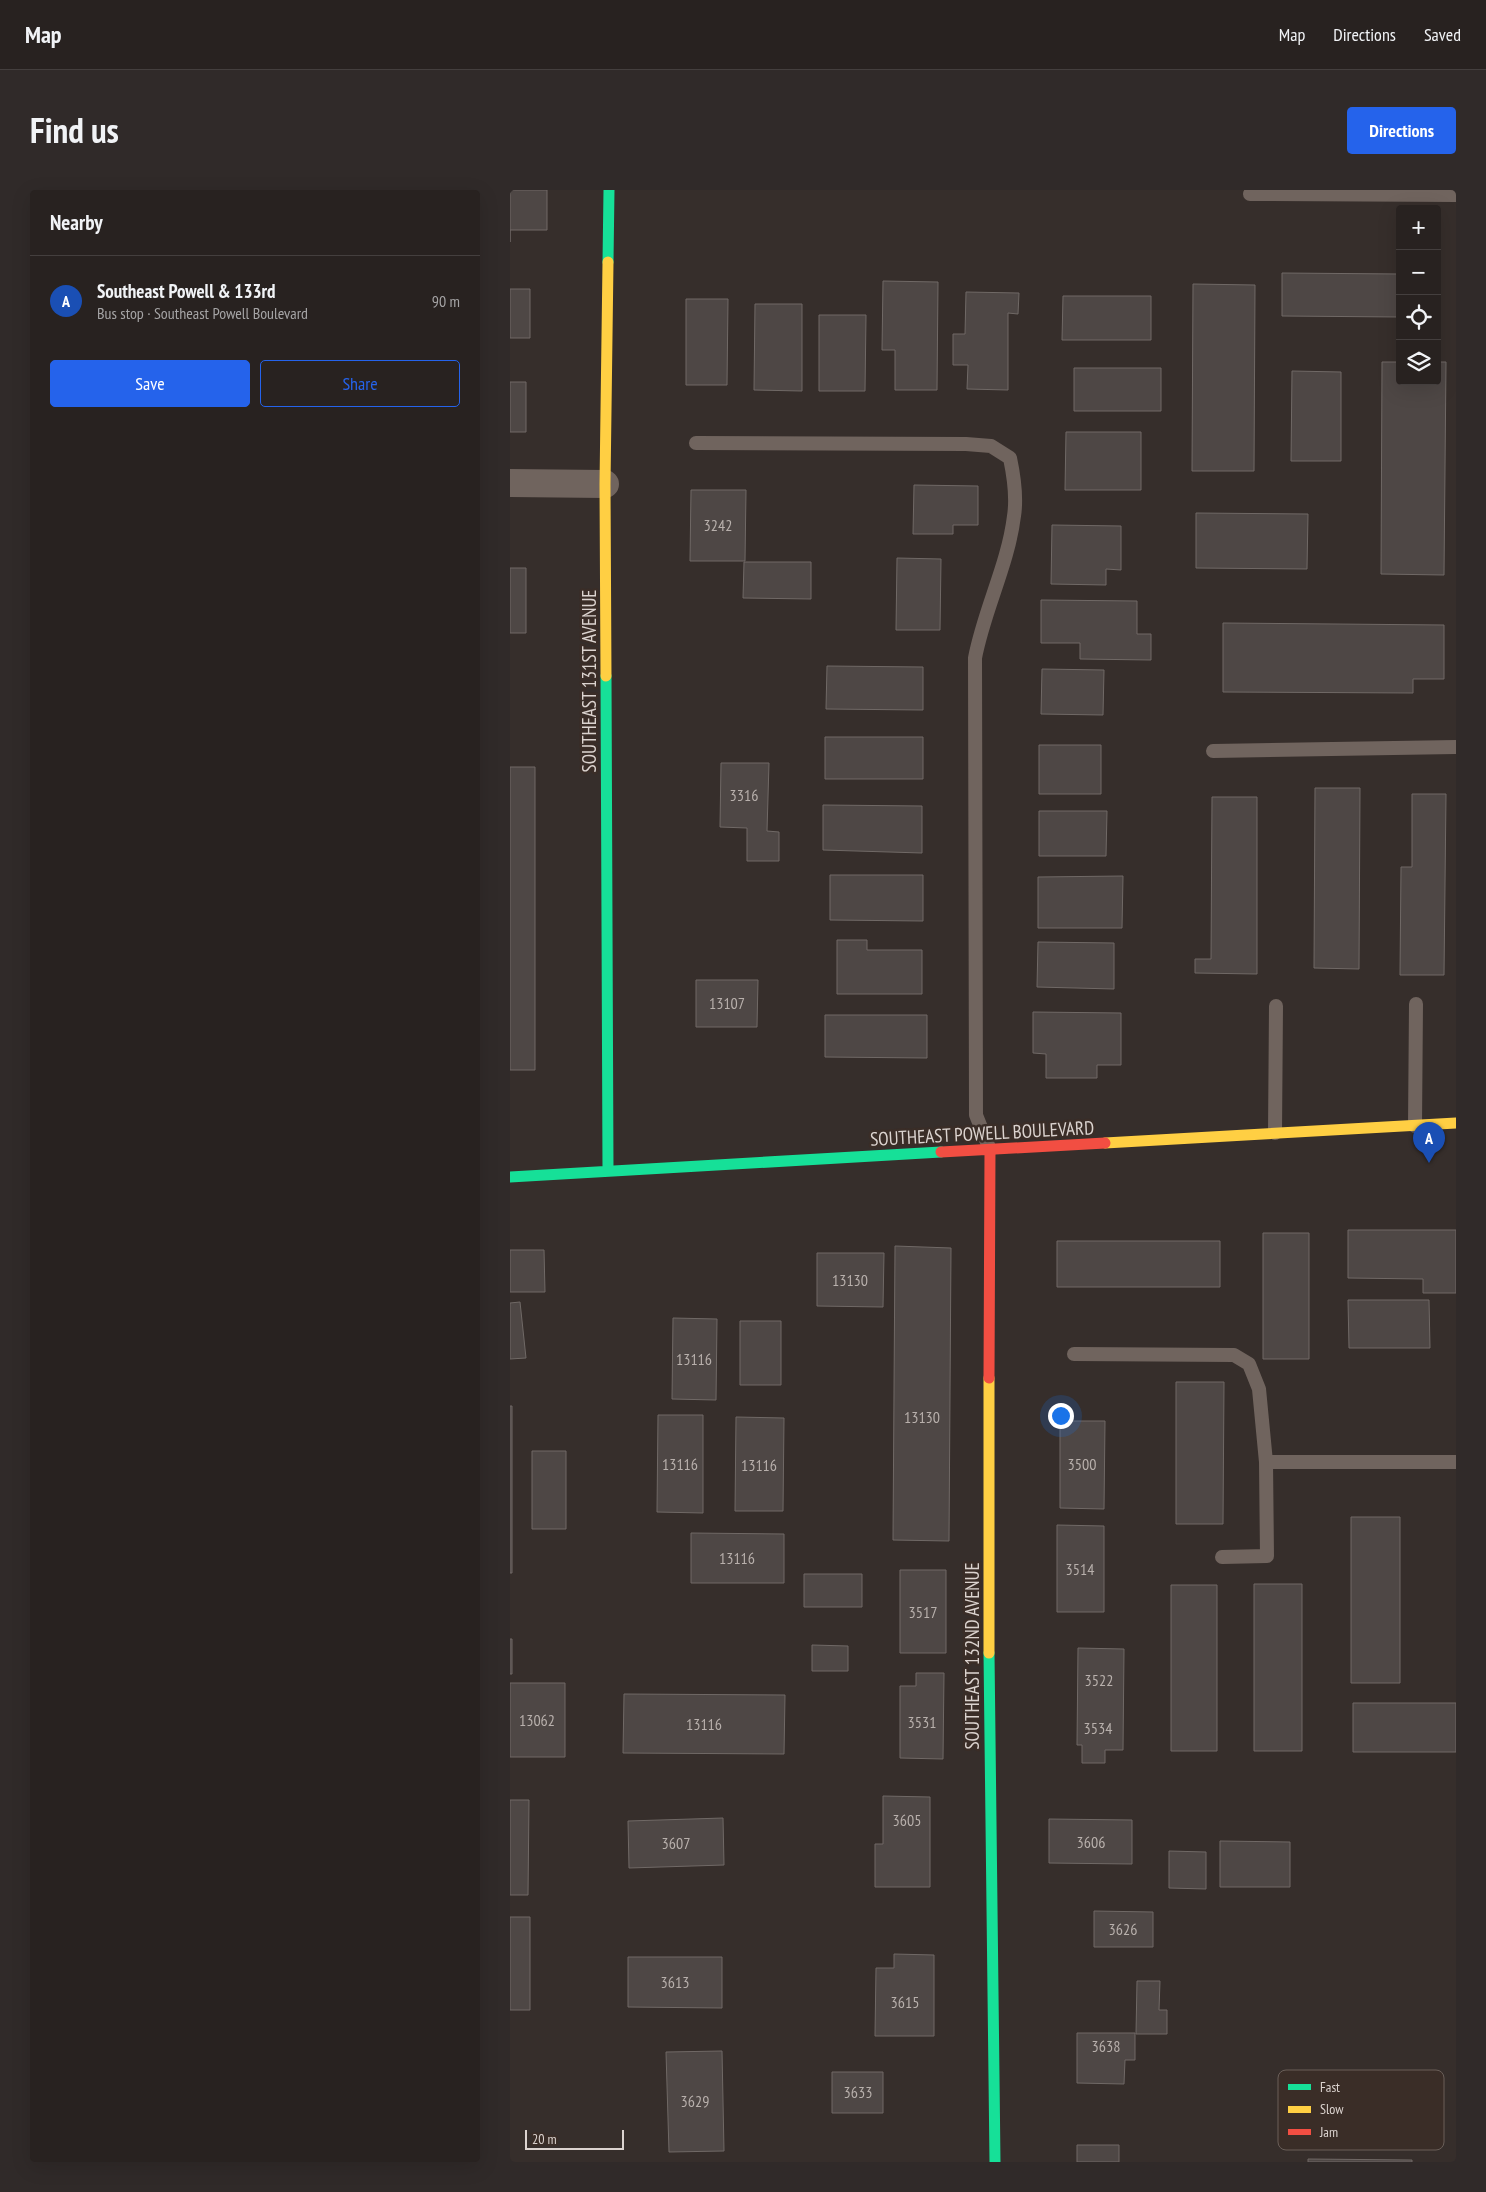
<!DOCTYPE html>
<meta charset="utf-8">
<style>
:root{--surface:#282220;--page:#302a29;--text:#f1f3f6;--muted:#a5a4a5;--line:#443f3e;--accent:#2563eb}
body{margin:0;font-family:"PT Sans Narrow",sans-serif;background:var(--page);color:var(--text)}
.controls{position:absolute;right:15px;top:15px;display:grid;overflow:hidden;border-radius:5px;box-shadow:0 5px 20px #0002}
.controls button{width:45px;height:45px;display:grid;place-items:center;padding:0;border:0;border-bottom:1px solid var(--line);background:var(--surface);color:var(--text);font:25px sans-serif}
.scale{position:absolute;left:15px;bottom:12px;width:99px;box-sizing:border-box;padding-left:5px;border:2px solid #dbd3cf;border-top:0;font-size:14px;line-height:18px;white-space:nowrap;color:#dbd3cf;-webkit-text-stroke:4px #3a2d27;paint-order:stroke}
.you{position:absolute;left:550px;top:1225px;width:18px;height:18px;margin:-12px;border:4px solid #fff;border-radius:50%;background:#1a73e8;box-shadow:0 0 0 8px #1a73e833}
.badge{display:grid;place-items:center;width:32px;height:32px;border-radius:50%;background:var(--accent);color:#fff;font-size:16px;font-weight:700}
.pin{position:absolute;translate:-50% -41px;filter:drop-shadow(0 1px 2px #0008)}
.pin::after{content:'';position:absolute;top:26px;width:18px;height:15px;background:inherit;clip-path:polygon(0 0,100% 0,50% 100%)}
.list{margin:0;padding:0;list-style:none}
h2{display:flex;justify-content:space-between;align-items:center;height:65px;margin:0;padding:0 20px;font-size:21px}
h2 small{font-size:16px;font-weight:400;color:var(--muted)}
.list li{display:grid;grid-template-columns:32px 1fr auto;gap:15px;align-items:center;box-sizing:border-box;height:90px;padding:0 20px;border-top:1px solid var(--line)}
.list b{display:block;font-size:19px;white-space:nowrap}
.list p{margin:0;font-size:16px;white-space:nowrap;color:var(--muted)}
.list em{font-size:16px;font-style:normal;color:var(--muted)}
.actions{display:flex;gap:10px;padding:15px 20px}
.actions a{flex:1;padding:11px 0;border:1px solid var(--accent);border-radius:5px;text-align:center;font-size:18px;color:var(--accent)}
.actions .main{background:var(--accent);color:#fff}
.icon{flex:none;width:28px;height:28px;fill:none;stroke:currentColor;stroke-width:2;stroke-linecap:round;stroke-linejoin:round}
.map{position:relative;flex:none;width:946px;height:1972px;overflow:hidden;border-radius:5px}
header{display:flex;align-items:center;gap:30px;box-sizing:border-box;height:70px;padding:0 25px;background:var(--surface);border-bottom:1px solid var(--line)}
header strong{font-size:24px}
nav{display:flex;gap:28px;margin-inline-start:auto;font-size:18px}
.intro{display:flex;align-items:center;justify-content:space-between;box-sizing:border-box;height:120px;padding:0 30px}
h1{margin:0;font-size:35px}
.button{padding:12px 22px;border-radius:5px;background:var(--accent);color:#fff;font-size:18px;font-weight:700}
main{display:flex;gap:30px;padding:0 30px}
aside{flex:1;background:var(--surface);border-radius:5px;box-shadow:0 5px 20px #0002}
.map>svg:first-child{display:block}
.building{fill:#4e4745;stroke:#706966}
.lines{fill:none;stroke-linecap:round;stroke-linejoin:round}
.lane{stroke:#70645e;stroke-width:14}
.street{stroke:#70645e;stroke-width:28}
.fast{stroke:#16e098;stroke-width:11}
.slow{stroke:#ffcf43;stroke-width:11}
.jam{stroke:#f24e42;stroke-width:11}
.labels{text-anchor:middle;stroke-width:5;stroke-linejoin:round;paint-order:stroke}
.number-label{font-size:16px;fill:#b8b0ac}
.street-label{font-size:19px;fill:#dbd3cf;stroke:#3a2d27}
.key{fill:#3a2d27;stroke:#6a5f59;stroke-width:1}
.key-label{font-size:14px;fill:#dbd3cf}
</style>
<header>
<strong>Map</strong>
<nav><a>Map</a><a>Directions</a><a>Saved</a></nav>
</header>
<div class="intro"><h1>Find us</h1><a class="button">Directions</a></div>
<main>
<aside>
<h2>Nearby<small></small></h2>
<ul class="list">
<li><span class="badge" style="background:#1a4fb4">A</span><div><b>Southeast Powell &amp; 133rd</b><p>Bus stop · Southeast Powell Boulevard</p></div><em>90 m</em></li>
</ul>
<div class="actions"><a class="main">Save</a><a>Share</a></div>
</aside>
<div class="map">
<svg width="946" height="1972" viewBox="0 0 946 1972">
<rect width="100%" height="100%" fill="#362e2b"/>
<path class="building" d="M0,0H37V40H0V52Z
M772,83L890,84V127L772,126Z
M927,84H929V127H927Z
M373,91L428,92L427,200H385V160H372Z
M683,94L745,95L744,281H682Z
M0,99H20V148H0Z
M456,102L509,103L508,124L498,123V200L457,199L458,175H443V144H455Z
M553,106H641V150H552Z
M176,109H218L217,195H176Z
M245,114H292V201L244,200Z
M309,125H356L355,201H309Z
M872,172H890V191H927V172H936L934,385L871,384Z
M564,178H651V221H564Z
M782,181L831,182V271H781Z
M0,192H16V242H0Z
M556,242H631V300H555Z
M404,295L468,296V335H443V344H403Z
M181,300H236L235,371H180Z
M686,323L798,324L797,379L686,378Z
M542,335L611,336V380L596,379V395L541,394Z
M387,368L431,369L430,440H386Z
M234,372H301V409L233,408Z
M0,378H16V443H0Z
M531,410L627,411V444H641V470L570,469V453H531Z
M713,433L934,435V489H903V503L713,502Z
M317,476L413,477V520L316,519Z
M532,479L594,480L593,525L531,524Z
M315,547H413V589H315Z
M529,555H591V604H529Z
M211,573H259L257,641L269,642V671H237V638L210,637Z
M0,577H25V880H0Z
M805,598H850L849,779L804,778Z
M902,604H936L934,785H890L891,677H902Z
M702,607H747V784L685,783V769H701Z
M313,615L412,616V663L313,660Z
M529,621H597L596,666H529Z
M320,685H413V731L320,730Z
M613,686L612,738H528V687Z
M327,750H357V760H412V804H327Z
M528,752L604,753V799L527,797Z
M186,790H248L247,837H186Z
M523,822L611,823V875H587V888H536V864L523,863Z
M315,825H417V868L315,867Z
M838,1040H946V1103H913V1089L838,1088Z
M753,1043H799V1169H753Z
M547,1051H710V1097H547Z
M385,1056L441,1058L439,1351L383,1350Z
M0,1060H34L35,1102H0Z
M307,1063H374L373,1117L307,1116Z
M838,1110H919L920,1158H839Z
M10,1112L16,1168L0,1169V1113Z
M163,1128L207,1129L206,1210L162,1209Z
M230,1131H271V1195H230Z
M666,1192H714L713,1334H666Z
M0,1216H2V1383H0Z
M148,1225H193V1323L147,1322Z
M226,1227L274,1228L273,1321H225Z
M550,1231H595L594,1319L550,1318Z
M22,1261H56V1339H22Z
M841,1327H890V1493H841Z
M547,1335L594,1336V1422H547Z
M181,1343L274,1344V1393H181Z
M390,1380H436V1463H390Z
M294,1384H352V1417H294Z
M744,1394H792V1561H744Z
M661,1395H707V1561H661Z
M0,1449H2V1484H0Z
M302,1455L338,1456V1481H302Z
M568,1458L614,1459L613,1560H595V1573H572V1555H567Z
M406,1483H434L433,1569L390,1568V1496H406Z
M0,1493H55V1567H0Z
M114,1504L275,1505L274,1564L113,1563Z
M843,1513H946V1562H843Z
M373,1606L420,1607V1697H365V1654H373Z
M0,1610H19L18,1705H0Z
M213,1628L214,1675L119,1678L118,1631Z
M539,1629L622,1630V1674L539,1673Z
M710,1651L780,1652V1697H710Z
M659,1661L696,1662V1699L659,1698Z
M584,1721L643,1722V1757H584Z
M0,1727H20V1820H0Z
M384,1764L424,1765V1846H365L366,1778H384Z
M118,1767H212V1818L118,1817Z
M627,1791H650L649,1820H657V1844H626Z
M567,1843H625V1870H615L614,1894L567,1893Z
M212,1861L214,1961L159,1962L156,1862Z
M322,1882H373V1923H322Z
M567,1955H609V1972H567Z
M798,1969L902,1970V1972H798Z"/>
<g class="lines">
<path class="lane" d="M740,4L946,5
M186,253L456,254L481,256L500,268C504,287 507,307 504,326C498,375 474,420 465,468L466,925L480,960
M703,561L946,557
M905,936L906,814
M765,943L766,816
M564,1164L724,1165L739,1174L749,1199L756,1272L757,1366L712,1367
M756,1272H946"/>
<path class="street" d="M0,293L95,294"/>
<path class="fast" d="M98,72L99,0
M96,486L98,981
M0,987L431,962
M479,1463L485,1972"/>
<path class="slow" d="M96,486L95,294L98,72
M595,953L946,933
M479,1188V1463"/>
<path class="jam" d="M431,962L595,953
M479,1188L480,960"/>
</g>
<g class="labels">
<g class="number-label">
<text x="208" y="341">3242</text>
<text x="234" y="611">3316</text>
<text x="217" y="819">13107</text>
<text x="340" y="1096">13130</text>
<text x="184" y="1175">13116</text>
<text x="412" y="1233">13130</text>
<text x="170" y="1280">13116</text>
<text x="572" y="1280">3500</text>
<text x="249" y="1281">13116</text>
<text x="227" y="1374">13116</text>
<text x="570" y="1385">3514</text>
<text x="413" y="1428">3517</text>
<text x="589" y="1496">3522</text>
<text x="27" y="1536">13062</text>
<text x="412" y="1538">3531</text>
<text x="194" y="1540">13116</text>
<text x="588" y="1544">3534</text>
<text x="397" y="1636">3605</text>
<text x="581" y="1658">3606</text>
<text x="166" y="1659">3607</text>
<text x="613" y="1745">3626</text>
<text x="165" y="1798">3613</text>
<text x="395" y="1818">3615</text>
<text x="596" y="1862">3638</text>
<text x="348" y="1908">3633</text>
<text x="185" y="1917">3629</text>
</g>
<g class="street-label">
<text transform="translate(79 491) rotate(-90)" y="7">SOUTHEAST 131ST AVENUE</text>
<text transform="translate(472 943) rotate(-3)" y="7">SOUTHEAST POWELL BOULEVARD</text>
<text transform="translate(462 1466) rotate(-90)" y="7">SOUTHEAST 132ND AVENUE</text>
</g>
</g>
<rect x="768" y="1880" width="166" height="80" rx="8" class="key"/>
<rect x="778" y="1894" width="23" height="6" fill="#16e098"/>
<rect x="778" y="1916" width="23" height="7" fill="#ffcf43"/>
<rect x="778" y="1939" width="23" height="6" fill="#f24e42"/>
<g class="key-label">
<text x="810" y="1902">Fast</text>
<text x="810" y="1924">Slow</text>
<text x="810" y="1947">Jam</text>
</g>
</svg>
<div class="controls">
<button>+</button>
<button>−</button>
<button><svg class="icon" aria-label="locate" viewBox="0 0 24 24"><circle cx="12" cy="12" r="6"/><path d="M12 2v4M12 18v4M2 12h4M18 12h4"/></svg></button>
<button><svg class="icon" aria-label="layers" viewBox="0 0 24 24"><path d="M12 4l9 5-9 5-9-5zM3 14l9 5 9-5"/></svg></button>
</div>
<div class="scale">20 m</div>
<div class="you"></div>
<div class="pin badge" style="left:919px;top:973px;background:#1a4fb4">A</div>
</div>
</main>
